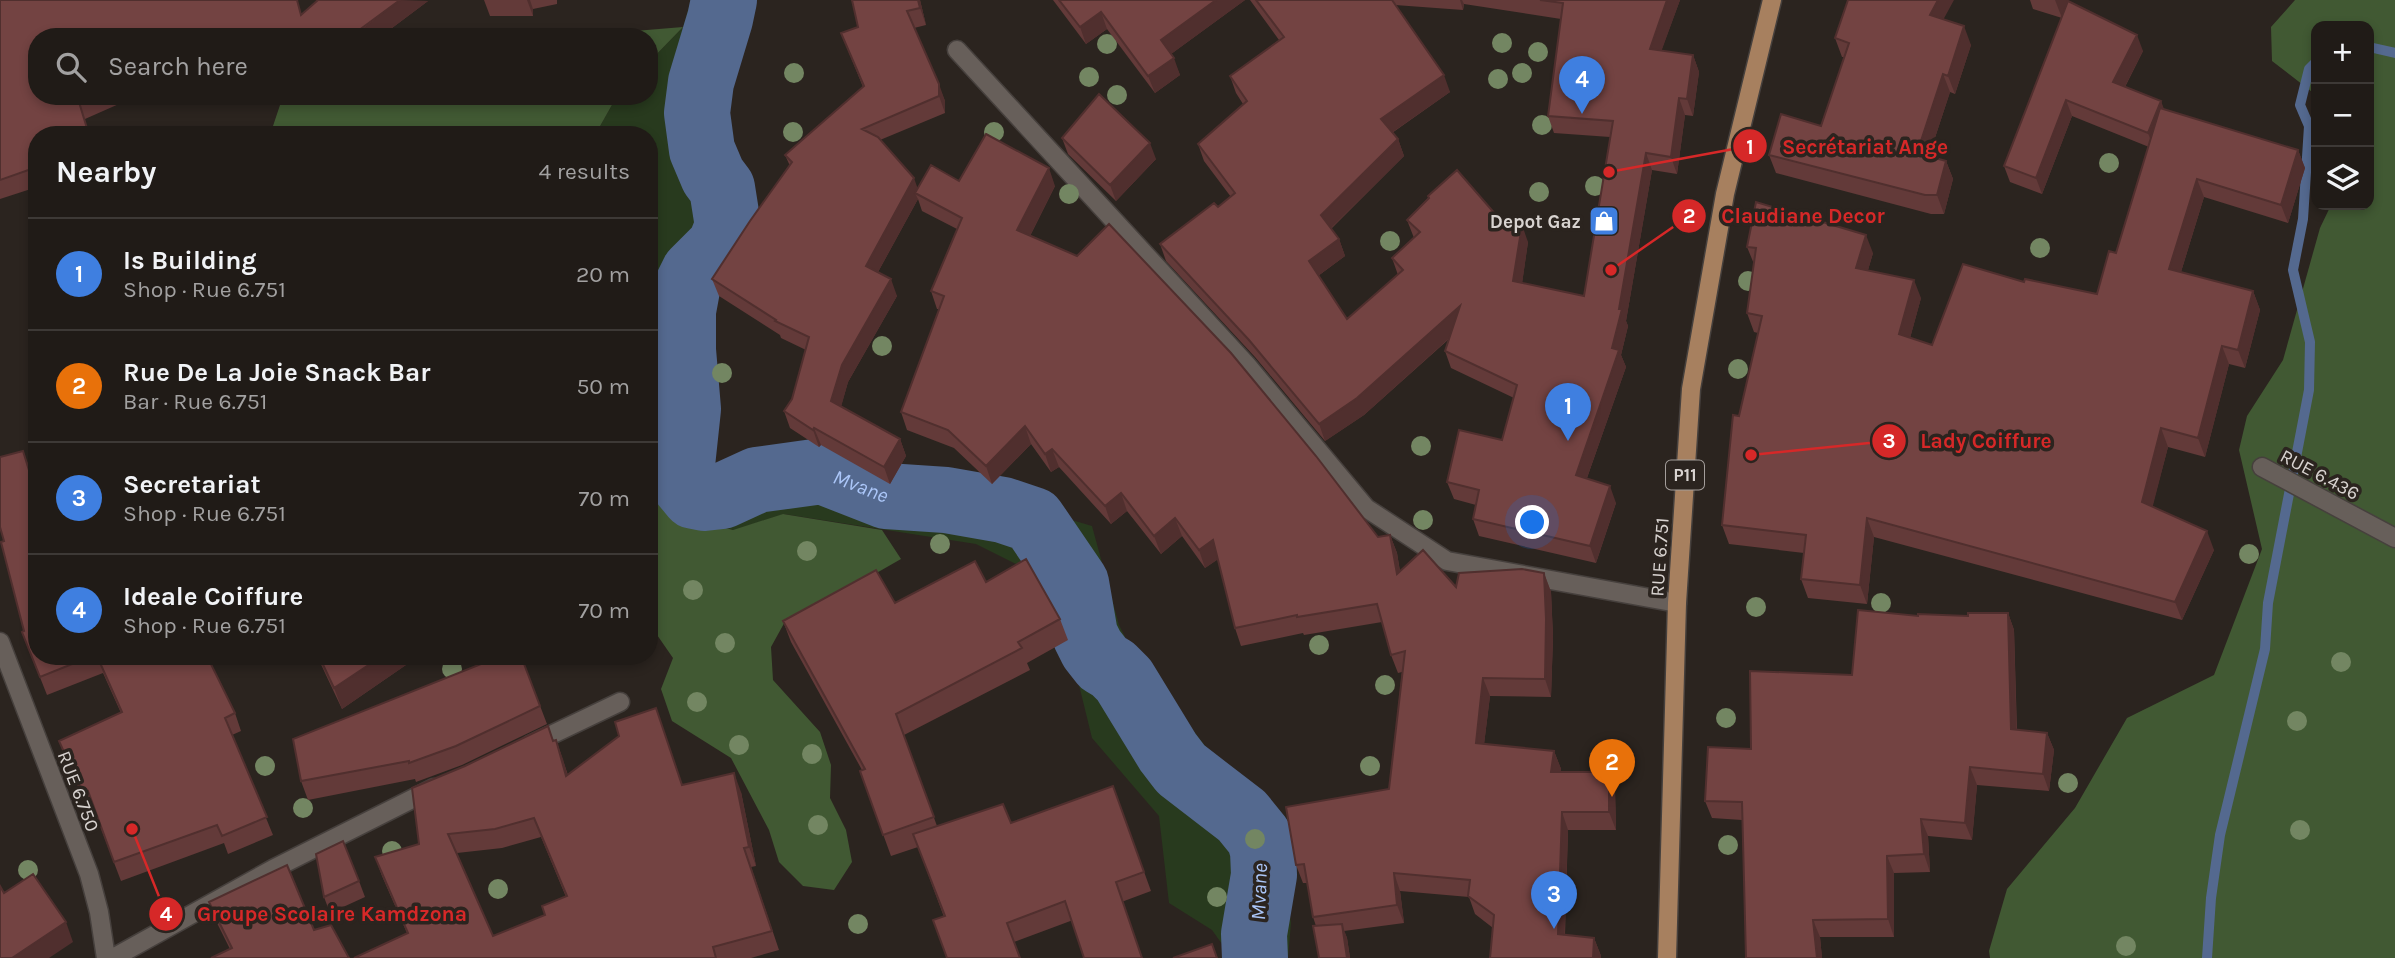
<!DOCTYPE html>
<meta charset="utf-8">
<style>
:root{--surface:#201b17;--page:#2d2824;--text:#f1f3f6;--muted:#a2a1a1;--line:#3d3936;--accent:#b45309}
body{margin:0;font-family:Karla,sans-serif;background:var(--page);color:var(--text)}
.controls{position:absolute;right:21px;top:21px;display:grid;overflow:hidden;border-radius:14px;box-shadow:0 4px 10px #0003}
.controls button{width:63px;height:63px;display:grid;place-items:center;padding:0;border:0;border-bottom:2px solid var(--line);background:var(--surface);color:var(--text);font:35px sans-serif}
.you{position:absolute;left:1533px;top:523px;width:24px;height:24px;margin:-18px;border:5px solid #fff;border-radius:50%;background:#1a73e8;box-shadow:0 0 0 10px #1a73e833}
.badge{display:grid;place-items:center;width:46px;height:46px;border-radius:50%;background:var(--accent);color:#fff;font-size:23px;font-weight:700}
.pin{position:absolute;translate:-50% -58px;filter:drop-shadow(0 2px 4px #0008)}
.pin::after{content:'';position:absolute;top:37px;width:24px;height:21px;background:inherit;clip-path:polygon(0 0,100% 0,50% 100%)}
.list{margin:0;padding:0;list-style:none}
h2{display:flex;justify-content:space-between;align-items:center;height:91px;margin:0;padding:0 28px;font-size:30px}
h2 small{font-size:23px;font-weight:400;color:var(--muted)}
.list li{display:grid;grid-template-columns:46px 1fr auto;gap:21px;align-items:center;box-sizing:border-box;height:112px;padding:0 28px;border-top:2px solid var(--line)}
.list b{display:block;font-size:26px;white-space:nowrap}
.list p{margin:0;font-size:23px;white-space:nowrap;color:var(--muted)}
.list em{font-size:23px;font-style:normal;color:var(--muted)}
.icon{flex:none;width:38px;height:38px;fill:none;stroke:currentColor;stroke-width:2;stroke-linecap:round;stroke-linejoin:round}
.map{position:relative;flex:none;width:2395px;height:958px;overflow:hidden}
.search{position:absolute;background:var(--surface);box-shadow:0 4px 10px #0003;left:28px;top:28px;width:630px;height:77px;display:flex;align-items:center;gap:18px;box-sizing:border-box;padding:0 24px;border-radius:28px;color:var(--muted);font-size:26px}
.panel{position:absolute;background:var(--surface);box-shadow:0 4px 10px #0003;left:28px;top:126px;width:630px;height:539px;border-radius:28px}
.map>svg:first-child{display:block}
.green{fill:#283a1e}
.forest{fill:#415933}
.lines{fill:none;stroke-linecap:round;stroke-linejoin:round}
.stream{stroke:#54698f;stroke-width:10}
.river{stroke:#54698f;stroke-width:66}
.minor-casing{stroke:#46403d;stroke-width:21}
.primary-casing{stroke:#46403d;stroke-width:21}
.minor{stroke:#675f5a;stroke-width:18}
.primary{stroke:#a7805f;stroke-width:18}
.tree{fill:#738662}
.wall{fill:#633a39;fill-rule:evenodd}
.shaded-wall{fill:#502f2e}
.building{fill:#734342;stroke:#502f2e;stroke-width:2;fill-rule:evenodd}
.labels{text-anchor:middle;stroke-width:7;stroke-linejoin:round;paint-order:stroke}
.shield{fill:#2b241f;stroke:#a49e9b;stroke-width:2}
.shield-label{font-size:18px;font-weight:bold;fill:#d8d3d0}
.poi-label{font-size:19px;font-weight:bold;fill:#d8d3d0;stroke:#2b241f;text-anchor:end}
.street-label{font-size:19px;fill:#d8d3d0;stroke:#2b241f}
.water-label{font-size:21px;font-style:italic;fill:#abc6f8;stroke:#2b241f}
.leader{fill:none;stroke:#d62828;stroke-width:2.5}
.callout-dot{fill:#d62828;stroke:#2b241f;stroke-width:2.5}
.mark-label{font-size:21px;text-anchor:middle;font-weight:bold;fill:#fff}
.callout-label{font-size:21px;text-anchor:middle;font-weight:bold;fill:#d62828;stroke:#2b241f;stroke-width:7;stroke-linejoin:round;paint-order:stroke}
</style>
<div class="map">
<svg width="2395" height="958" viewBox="0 0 2395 958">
<rect width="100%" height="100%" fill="#2b241f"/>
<path class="green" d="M691,0H756L722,119L738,175L741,219L736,243L707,296L706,358L714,402L709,453L714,470L761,459H811L891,488L939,481L1092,526L1119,625L1135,657L1278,838L1291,923L1288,958H1232L1212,930L1169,903L1159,816L1092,738L1054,583L976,544L784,514L734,530L669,513L649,445V135H595L617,96H649V62L683,27Z"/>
<path class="forest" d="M2295,0H2395V958H1990L1989,951L2007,889L2075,808L2127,718L2214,675L2262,549L2239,450L2247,416L2283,360L2320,228L2331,205H2369V26H2316V95L2272,61L2271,27Z
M683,27L649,62V37H562Z
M452,28L509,37H432Z
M336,96H617L595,135H270L280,105Z
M649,445L670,513L733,530L783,514L882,530L901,559L845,591L821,615L787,618L771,647L773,680L820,732L831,765L830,798L846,830L852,862L834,890L803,886L779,862L769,830L731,758L672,721L661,689L673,658L655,632L649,631Z"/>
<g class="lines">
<path class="stream" d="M2369,47L2395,53
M2207,958L2211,898L2220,835L2265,649L2268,603L2309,390L2310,342L2293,270L2303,219L2309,126L2300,105L2309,69L2316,62"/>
<path class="river" id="s1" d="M724,0L720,19L701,82L697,113L702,150L713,176L722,188L728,226L720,246L694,272L688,284L683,311V350L688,409L682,465L684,484L694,496L704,498L722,496L757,480L822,471L886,496L946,500L1003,510L1033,520L1076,583L1085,635L1092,649L1103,663L1113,669L1124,680L1168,752L1181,769L1242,816L1259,837L1263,851L1264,875L1254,934L1255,958"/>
<g class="minor-casing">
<path id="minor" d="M957,50L1246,364L1366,508L1447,561L1677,603
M2262,467L2395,538
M0,642L89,874L99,912L106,958
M530,745L620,702
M113,958L273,869L434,788"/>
</g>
<g class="primary-casing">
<path id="primary" d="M1667,958L1677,603L1691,389L1725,194L1772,0"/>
</g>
<use href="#minor" class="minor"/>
<use href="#primary" class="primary"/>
</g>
<g class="tree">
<circle cx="1502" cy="43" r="10"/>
<circle cx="1107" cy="44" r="10"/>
<circle cx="1538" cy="52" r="10"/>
<circle cx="794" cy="73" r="10"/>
<circle cx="1522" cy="73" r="10"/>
<circle cx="1089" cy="77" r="10"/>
<circle cx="1498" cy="79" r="10"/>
<circle cx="1117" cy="95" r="10"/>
<circle cx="1542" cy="125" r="10"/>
<circle cx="793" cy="132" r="10"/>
<circle cx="994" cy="132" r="10"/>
<circle cx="2109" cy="163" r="10"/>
<circle cx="1595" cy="186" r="10"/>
<circle cx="1539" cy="192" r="10"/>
<circle cx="1069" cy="194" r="10"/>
<circle cx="1390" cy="241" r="10"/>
<circle cx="2040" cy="248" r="10"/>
<circle cx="1748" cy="281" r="10"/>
<circle cx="882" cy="346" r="10"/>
<circle cx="1738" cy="369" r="10"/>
<circle cx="722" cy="373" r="10"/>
<circle cx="1421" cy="446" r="10"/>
<circle cx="1423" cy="520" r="10"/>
<circle cx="940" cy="544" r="10"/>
<circle cx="807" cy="551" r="10"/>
<circle cx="2249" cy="554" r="10"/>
<circle cx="693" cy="590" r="10"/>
<circle cx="1881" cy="603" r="10"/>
<circle cx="1756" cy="607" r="10"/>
<circle cx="725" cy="643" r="10"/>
<circle cx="1319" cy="645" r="10"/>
<circle cx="2341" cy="662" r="10"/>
<circle cx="452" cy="669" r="10"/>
<circle cx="1385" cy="685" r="10"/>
<circle cx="697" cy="702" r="10"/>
<circle cx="1726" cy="718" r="10"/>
<circle cx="2297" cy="721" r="10"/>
<circle cx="739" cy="745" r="10"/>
<circle cx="812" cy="754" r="10"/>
<circle cx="265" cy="766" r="10"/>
<circle cx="1370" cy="766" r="10"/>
<circle cx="2068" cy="783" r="10"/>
<circle cx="303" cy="808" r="10"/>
<circle cx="818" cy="825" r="10"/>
<circle cx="2300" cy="830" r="10"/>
<circle cx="1255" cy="839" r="10"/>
<circle cx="1728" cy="845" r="10"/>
<circle cx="392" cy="851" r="10"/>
<circle cx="28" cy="870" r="10"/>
<circle cx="498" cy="889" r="10"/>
<circle cx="1217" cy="897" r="10"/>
<circle cx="858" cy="924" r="10"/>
<circle cx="2126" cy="946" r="10"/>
</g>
<path class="wall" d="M0,0L302,14L428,1L380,37H37V96H137L85,119L37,135V187L0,199Z
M484,0H557V4L533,9V16H490Z
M852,0H920L926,25L914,28L945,101V113L880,140L918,189L959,181L1055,186L1030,236L1378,537L1390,535L1397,553L1400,571L1456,587L1544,573L1551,592L1553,637L1551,697L1490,696L1484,744L1554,751L1561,769L1560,772L1615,790L1616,830H1568L1565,935L1594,938L1601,956L1493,928L1475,914L1469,897L1400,891L1404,923L1344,931L1347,938L1350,958H1319L1316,926L1313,917L1307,883H1303L1296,865L1389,789L1402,672L1398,673L1391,655L1382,622L1304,635L1303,633L1241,646L1235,628L1218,559L1205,568L1182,536L1161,554L1127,511L1111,524L1059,467L1051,472L1031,444L992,484L954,448L907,430L901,412L939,309H937L931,291L957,229L922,211L918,199L878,272L897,296L848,382L841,406L900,439L906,456L890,484L821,445L819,447L790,428L784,411L792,399L806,350L781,338L780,335L719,296L712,279L790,166L785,155L863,87L841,33L858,27Z
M1053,0H1245L1171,54L1180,75L1155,93L1107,29L1086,44Z
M1250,0H1680L1661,51L1693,55L1699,72L1693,116L1685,115L1677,174L1652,170L1626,321L1628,326L1621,355L1626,367L1587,478L1616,503L1596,563L1479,536L1473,519L1476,505L1454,499L1447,482L1502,440L1514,398L1451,368L1445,351L1449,339L1364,415L1325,441L1255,357L1166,261L1160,244L1218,207L1231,197L1204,161L1198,144L1243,104L1236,93L1230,76L1279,40ZM1464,4L1561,19L1548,116L1554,133L1610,137L1584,296L1522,283L1528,242L1503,223L1428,196V198L1407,220L1414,238L1392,258L1398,275L1347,319L1318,276L1345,256L1339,239L1331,229L1404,156L1398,139L1392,133L1450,92L1395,5L1463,10Z
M2030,0H2068L2063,13L2143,51L2125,87L2161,101L2163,109L2298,150L2305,168L2288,223L2204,197L2181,272L2253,291L2260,310L2245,368L2229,364L2205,457L2168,447L2152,507L2214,550L2182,620L1874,537L1867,604L1808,598L1801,579L1804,553L1729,544L1722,525L1739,416L1758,333L1754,332L1747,313L1754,264L1747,247L1873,253L1868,270L1921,298L1910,338L1932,345L2024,282L2097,294L2116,253L2149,147L2072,116L2042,194L2010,182L2004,166L2062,18L2033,9Z
M1944,20L1971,45L1955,94L1950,92L1929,156L1946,161L1953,179L1944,214H1931L1776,173L1769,155L1821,126L1844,57H1842L1835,38Z
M212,96H225L214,101Z
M1062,138L1156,159L1116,201L1068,154Z
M23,451L37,492V656H228L211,665L235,713L241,731L232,735L273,835L228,854L224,843L121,881L94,810L89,812L66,759L59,741L121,713L103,673L47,695L22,632L24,631L4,541Z
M986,582L1060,619L1068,640L1027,663L1030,670L904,735L937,826L1011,823L1113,786L1151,891L1014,942L944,917L918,847L891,856L860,771L862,770L791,642L783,621L895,603Z
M2008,613L2014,630L2017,730L2047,733L2054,750L2049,791L1977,785L1972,840L1928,836L1930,872L1894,873V937H1820L1822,958H1746L1742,820L1712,818L1705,801L1751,749L1852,675L1918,616H1968Z
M317,656H419L342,709Z
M521,656L547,724L462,765L416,782L415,779L308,800L301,781Z
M556,740L568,775L683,785L741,792L756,866L751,867L779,950L751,958H354L407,933L382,876L375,857L419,844L553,741ZM541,837L566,897L545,915L493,936L457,853L502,848Z
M359,881L365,897L330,913L324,897Z
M209,902L314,930L349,958L230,949L216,921Z"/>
<path class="shaded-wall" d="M400,0L428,1L380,37H352Z
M527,0H530L533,9V16Z
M918,0H920L926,25L920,8Z
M1216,0H1245L1167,57L1161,40Z
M1460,0H1462L1464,4L1463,10Z
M1667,0H1680L1656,66L1650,49Z
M1938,0H1954L1936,33L1930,15Z
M2055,0H2068L2062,18Z
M1101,12L1107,29L1086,44L1080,27Z
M1964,26L1971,45L1955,94L1948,76Z
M2137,35L2143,51L2119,98L2113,82Z
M1693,55L1699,72L1693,116L1687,99Z
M1174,58L1180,75L1155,93L1148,76Z
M1943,74L1950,92L1924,171L1917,153Z
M1444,75L1450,92L1387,136L1381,119Z
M939,84L945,101V113L939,96Z
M1679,98L1685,115L1677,174L1671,157Z
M2066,100L2072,116L2042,194L2036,178Z
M2161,101L2167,117L2154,149L2148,133Z
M1398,139L1404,156L1327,232L1321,215Z
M1150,143L1156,159L1116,201L1110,185Z
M2298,150L2305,168L2288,223L2281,205Z
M1646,153L1652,170L1626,321L1628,326L1621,355L1626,367L1582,492L1576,475L1612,348Z
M1946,161L1953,179L1944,214L1937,195Z
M1049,168L1055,186L1024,248L1017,230Z
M914,178L920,195L915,193L918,199L872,283L866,266Z
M2197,179L2204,197L2176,288L2169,269Z
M1522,225L1528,242L1520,298L1513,281Z
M1866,235L1873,253L1863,287L1856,268Z
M1339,239L1345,256L1315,278L1309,261Z
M891,279L897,296L848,382L838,418L831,401L842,365Z
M1914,280L1921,298L1906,353L1899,334Z
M2253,291L2260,310L2245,368L2238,350Z
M1460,306L1466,323L1364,415L1325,441L1319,424Z
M2222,346L2229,364L2205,457L2198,438Z
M1025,426L1031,444L992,484L986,466Z
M814,428L821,445L819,447L813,430Z
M2161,428L2168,447L2149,521L2142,502Z
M900,439L906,456L890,484L884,467Z
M1052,449L1059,467L1051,472L1045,454Z
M23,451L30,469L37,492V496Z
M1610,486L1616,503L1596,563L1590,546Z
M1121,493L1127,511L1111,524L1105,506Z
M1175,518L1182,536L1161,554L1154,536Z
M1867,518L1874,537L1867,604L1860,585Z
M2207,531L2214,550L2182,620L2175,602Z
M1390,535L1397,553L1403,592L1397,574Z
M1213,540L1220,558L1205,568L1199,550Z
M1544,573L1551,592L1553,637L1551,697L1545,679Z
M2008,613L2014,630L2017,747L2011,729Z
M382,656H419L342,709L334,688Z
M1483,678L1490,696L1482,761L1476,743Z
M2047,733L2054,750L2049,791L2043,774Z
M556,740L563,759L573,795L566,776Z
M1554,751L1561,769L1558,790L1551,772Z
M1970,767L1977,785L1972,840L1965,823Z
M1609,772L1615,790L1616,830L1609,812Z
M734,773L741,792L756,866L749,847Z
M1562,812L1568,830L1564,952L1558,934Z
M1921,819L1928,836L1930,872L1924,854Z
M1887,856L1894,873V937L1888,919Z
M1394,873L1400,891L1404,923L1397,905Z
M1813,920L1820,937L1822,958H1817Z
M66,922L73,942L49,958H12Z
M1342,924L1347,938L1350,958H1347Z
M1594,938L1601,956V958H1593Z"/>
<path class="building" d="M0,0H297L301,15L318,0H400L351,36L347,31L327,37H37V96H92L79,102L89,135H37V167L0,180Z
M852,0H918L920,8L907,11L939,84V96L862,129L878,137L914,178L866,266L891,279L842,365L831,401L900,439L884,467L814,428L813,430L784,411L792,399L809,337L775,321L776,320L712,279L750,221L792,162L785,155L864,86L841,33L858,27Z
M1059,0H1216L1161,40L1174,58L1148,76L1101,12L1080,27Z
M1256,0H1392L1444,75L1381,119L1398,139L1321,215L1339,239L1309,261L1347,319L1403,270L1392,258L1420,232L1407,220L1429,198L1428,196L1457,170L1503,223L1522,225L1513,281L1584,296L1613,121L1548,116L1563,3L1540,0H1667L1650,49L1693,55L1687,99L1679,98L1671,157L1646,153L1619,309H1622L1612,348L1619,350L1576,475L1610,486L1590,546L1473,519L1479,490L1447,482L1459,430L1502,440L1517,385L1445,351L1460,306L1357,398L1319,424L1249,340L1160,244L1214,203L1218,207L1235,193L1198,144L1247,101L1230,76L1284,37Z
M1848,0H1938L1930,15L1964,26L1948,76L1943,74L1917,153L1946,161L1937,195H1925L1769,155L1781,114L1821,126L1849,43L1835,38Z
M2068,1L2137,35L2113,82L2161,101L2148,133L2066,100L2036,178L2004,166Z
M1099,94L1150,143L1110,185L1062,138Z
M2160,108L2298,150L2281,205L2197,179L2169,269L2253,291L2238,350L2222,346L2198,438L2161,428L2142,502L2207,531L2175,602L1867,518L1860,585L1801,579L1806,535L1722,525L1733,415L1739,416L1762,316L1747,313L1756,248L1747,247L1756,202L1866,235L1856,268L1914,280L1899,334L1932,345L1963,264L2024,282L2025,279L2097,294L2109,251L2116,253Z
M986,134L1049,168L1017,230L1077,256L1109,224L1231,353L1316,456L1378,537L1390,535L1397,574L1423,550L1456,587L1459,573L1522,569L1544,573L1546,619L1545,679L1483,678L1476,743L1554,751L1551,772H1609V812H1562L1558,934L1594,938L1593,958H1490L1494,915L1468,896L1470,880L1394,873L1397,905L1313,917L1304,864L1296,865L1286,807L1389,789L1405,651L1391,655L1377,604L1297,617V615L1235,628L1213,540L1199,550L1175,518L1154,536L1121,493L1105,506L1052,449L1045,454L1025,426L986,466L948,430L901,412L944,296L931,291L962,218L915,193L931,165L959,181Z
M23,451L37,496V656H92L40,677L22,632L24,631L1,542L4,541L0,527V457Z
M1026,559L1060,619L1018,642L1022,648L896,714L934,817L883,835L860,771L865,769L783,621L876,570L895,603L975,561L986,582Z
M1858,610L1918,616V614L1968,616V613H2008L2011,729L2047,733L2043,774L1970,767L1965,823L1921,819L1924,854L1887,856L1888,919L1813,920L1817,958H1746L1742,802L1705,801L1708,747L1751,749L1750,671L1852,675Z
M97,656H207L235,713L225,718L267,817L222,836L217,825L114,862L88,791L83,794L59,741L122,712Z
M319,656H382L334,688Z
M501,656H521L540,706L456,746L409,763V761L301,781L293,739Z
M656,708L682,785L734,773L749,847L744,848L772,931L713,947L716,958H354L408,933L375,857L419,844L412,788L465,766L548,726L553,741L556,740L566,776L619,736L615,722ZM534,818L567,896L542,906L545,915L493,936L448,834L495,829Z
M1113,786L1144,872L1116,882L1142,958H1084L1065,901L1007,923L1020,958H947L933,920L945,916L913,834L1003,804L1011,823Z
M343,841L359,881L324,897L316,854Z
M287,865L314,930L331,925L349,958H211L232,948L209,902Z
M33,874L66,922L12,958H0V886L4,893Z
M1342,924L1347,958H1319L1313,926Z
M1212,944L1217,958H1173Z"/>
<defs>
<g id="shop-square" transform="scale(1.575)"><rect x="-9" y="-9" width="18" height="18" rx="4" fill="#3f7fe0" stroke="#2b241f"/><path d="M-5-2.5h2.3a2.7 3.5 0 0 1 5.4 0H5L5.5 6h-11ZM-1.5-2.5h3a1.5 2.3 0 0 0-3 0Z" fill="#fff"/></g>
</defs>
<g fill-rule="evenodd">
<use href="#shop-square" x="1604" y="221"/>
</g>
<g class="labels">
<rect class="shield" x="1666" y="460.5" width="38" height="29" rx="5"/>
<g class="shield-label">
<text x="1685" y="481">P11</text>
</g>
<g class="poi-label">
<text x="1581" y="228">Depot Gaz</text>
</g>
<g class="street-label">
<text transform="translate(2320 474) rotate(28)" y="7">RUE 6.436</text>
<text transform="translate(1659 557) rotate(-86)" y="7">RUE 6.751</text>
<text transform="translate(79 791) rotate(69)" y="7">RUE 6.750</text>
</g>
<g class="water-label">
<text dy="7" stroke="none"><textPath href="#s1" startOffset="698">Mvane</textPath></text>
<text transform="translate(1259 892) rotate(-88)" y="7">Mvane</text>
</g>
</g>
<path class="leader" d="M1609 172L1750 146M1611 270L1689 216M1751 455L1889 441M132 829L166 914"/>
<g class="callout-dot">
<circle cx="1609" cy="172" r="7"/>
<circle cx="1611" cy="270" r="7"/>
<circle cx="1751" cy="455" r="7"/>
<circle cx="132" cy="829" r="7"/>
<circle cx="1750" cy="146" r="18"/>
<circle cx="1689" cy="216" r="18"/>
<circle cx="1889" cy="441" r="18"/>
<circle cx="166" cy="914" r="18"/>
</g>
<g class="mark-label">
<text x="1750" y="154">1</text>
<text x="1689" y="223">2</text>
<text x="1889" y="448">3</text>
<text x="166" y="921">4</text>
</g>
<g class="callout-label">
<text x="1865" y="154">Secrétariat Ange</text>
<text x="1803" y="223">Claudiane Decor</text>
<text x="1986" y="448">Lady Coiffure</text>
<text x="332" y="921">Groupe Scolaire Kamdzona</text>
</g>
</svg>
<div class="controls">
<button>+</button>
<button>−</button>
<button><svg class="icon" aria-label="layers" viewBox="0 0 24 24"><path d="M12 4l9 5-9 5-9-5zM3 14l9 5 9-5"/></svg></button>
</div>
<div class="you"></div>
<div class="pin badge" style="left:1568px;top:441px;background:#3f7fe0">1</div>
<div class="pin badge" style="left:1612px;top:797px;background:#e8710a">2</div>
<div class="pin badge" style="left:1554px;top:929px;background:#3f7fe0">3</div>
<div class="pin badge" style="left:1582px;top:114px;background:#3f7fe0">4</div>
<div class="search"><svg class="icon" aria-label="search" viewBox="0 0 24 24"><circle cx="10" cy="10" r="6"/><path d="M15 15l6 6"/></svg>Search here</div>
<section class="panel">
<h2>Nearby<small>4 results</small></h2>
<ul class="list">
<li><span class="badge" style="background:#3f7fe0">1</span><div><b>Is Building</b><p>Shop · Rue 6.751</p></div><em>20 m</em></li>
<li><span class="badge" style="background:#e8710a">2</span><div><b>Rue De La Joie Snack Bar</b><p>Bar · Rue 6.751</p></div><em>50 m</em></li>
<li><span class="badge" style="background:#3f7fe0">3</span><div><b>Secretariat</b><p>Shop · Rue 6.751</p></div><em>70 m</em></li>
<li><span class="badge" style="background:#3f7fe0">4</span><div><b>Ideale Coiffure</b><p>Shop · Rue 6.751</p></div><em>70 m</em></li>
</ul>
</section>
</div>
